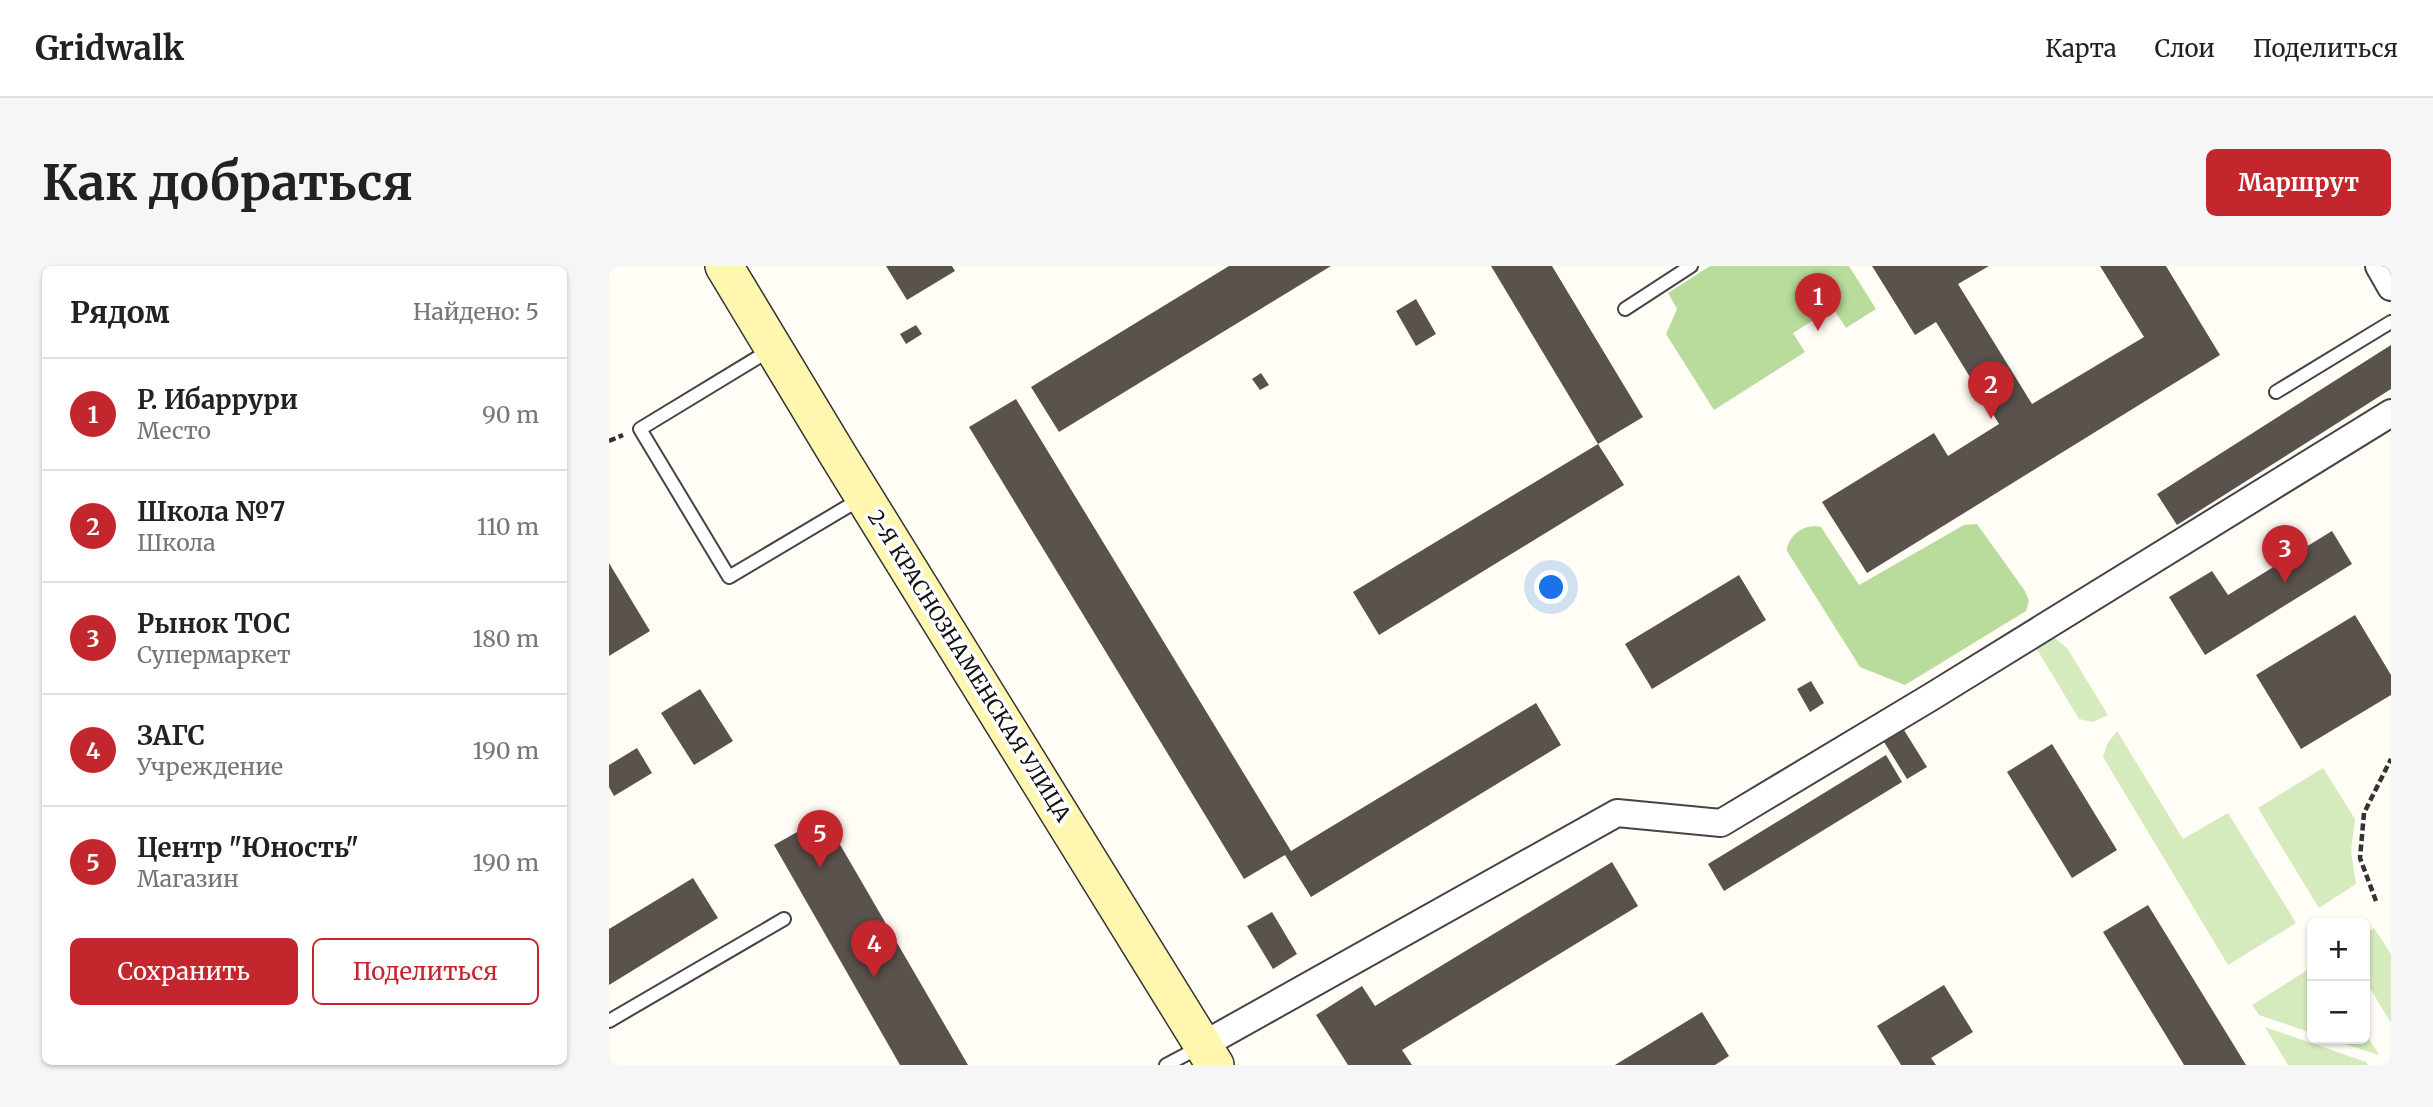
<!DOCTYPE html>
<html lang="ru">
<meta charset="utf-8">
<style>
:root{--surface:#fff;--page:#f6f6f6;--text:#222;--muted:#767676;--line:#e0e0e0;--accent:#c4262e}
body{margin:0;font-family:Merriweather,serif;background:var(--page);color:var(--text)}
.controls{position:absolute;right:21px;bottom:21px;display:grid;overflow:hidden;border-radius:10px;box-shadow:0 2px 5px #0004}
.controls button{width:63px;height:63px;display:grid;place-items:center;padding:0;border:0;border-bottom:2px solid var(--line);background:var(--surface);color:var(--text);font:35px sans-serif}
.you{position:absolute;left:943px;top:322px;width:24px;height:24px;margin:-18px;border:5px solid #fff;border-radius:50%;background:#1a73e8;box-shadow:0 0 0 10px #1a73e833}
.badge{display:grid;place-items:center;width:46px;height:46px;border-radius:50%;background:var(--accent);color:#fff;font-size:23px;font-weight:700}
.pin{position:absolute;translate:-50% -58px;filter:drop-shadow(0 2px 4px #0008)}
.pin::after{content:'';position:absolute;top:37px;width:24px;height:21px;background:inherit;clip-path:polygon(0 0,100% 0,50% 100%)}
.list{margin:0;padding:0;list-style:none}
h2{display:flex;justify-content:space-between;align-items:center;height:91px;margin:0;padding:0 28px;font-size:30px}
h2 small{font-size:23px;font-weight:400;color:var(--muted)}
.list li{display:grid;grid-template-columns:46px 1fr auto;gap:21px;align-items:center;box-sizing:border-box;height:112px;padding:0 28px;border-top:2px solid var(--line)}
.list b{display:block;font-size:26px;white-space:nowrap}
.list p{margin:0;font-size:23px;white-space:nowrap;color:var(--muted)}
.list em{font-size:23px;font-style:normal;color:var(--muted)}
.actions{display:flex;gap:14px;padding:21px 28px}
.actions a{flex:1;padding:16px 0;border:2px solid var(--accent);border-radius:10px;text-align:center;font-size:24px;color:var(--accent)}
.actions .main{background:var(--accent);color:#fff}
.map{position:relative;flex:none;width:1782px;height:799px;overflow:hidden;border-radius:10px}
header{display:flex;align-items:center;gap:42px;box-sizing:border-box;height:98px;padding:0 35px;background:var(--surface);border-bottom:2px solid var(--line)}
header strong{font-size:33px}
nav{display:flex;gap:38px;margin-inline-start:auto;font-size:24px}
.intro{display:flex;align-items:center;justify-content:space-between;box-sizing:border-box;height:168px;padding:0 42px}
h1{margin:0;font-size:49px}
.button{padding:18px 32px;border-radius:10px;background:var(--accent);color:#fff;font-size:24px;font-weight:700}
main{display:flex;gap:42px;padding:0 42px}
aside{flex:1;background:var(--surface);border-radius:10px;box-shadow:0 2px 5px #0004}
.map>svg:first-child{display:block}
.green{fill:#d5ebbd}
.forest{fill:#b9dc9c}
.building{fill:#5a524d}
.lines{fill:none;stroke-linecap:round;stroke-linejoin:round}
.lane-casing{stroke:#444;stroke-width:16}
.street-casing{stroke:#444;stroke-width:30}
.secondary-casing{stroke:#333;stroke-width:40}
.path{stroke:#333;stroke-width:4.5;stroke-dasharray:7 3.5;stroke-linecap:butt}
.lane{stroke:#fff;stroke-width:12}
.street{stroke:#fff;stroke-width:26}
.secondary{stroke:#fff6b0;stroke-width:37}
.labels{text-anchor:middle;stroke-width:7;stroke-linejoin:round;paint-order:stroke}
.street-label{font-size:21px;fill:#111;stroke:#fff}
</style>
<header>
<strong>Gridwalk</strong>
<nav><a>Карта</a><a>Слои</a><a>Поделиться</a></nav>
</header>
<div class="intro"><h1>Как добраться</h1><a class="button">Маршрут</a></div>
<main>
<aside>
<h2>Рядом<small>Найдено: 5</small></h2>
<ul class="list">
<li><span class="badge">1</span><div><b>Р. Ибаррури</b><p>Место</p></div><em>90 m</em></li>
<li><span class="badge">2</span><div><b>Школа №7</b><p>Школа</p></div><em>110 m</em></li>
<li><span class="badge">3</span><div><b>Рынок ТОС</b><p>Супермаркет</p></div><em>180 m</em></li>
<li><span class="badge">4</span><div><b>ЗАГС</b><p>Учреждение</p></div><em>190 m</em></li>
<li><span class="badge">5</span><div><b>Центр &quot;Юность&quot;</b><p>Магазин</p></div><em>190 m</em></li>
</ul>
<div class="actions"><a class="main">Сохранить</a><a>Поделиться</a></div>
</aside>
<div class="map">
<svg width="1782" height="799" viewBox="0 0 1782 799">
<rect width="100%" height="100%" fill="#fffdf5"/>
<path class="green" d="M1443,370L1458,382L1499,449L1484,456L1470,453L1426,380Z
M1508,465L1574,573L1619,547L1687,657L1619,699L1494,491L1498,478Z
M1714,502L1746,553L1742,585L1747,618L1710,642L1649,542Z
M1765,662L1782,688V757L1756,714V668Z
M1703,701V767L1650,749L1643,739Z
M1656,761L1757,796L1759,799H1679Z
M1756,766L1770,789L1720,773H1756Z"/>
<path class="forest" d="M1101,0H1240L1267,43L1237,62L1224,42L1184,67L1196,86L1105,144L1057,68L1068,43L1059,27Z
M1368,258L1416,325L1420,335L1417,345L1296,419L1251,401L1178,285C1178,270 1197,256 1212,261L1250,319L1355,259Z"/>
<path class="building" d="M277,0H343L346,5L298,34Z
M620,0H722L450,166L422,121Z
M882,0H943L1034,151L989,178Z
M1263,0H1380L1349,18L1423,138L1535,71L1491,0H1557L1611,89L1258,307L1213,236L1325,167L1339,190L1390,158L1327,56L1306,69Z
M807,33L827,68L807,80L787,45Z
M307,59L313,68L297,78L291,68Z
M1782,79V123L1568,259L1548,228Z
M652,107L660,119L651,124L643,113Z
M407,133L682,585L927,437L952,479L702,631L676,589L635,613L360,161Z
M989,178L1015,219L770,369L744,326Z
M1723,265L1743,298L1596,389L1560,331L1603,305L1619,329Z
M0,297L41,365L0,390Z
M1130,309L1157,354L1043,423L1016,378Z
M1746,349L1782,409V429L1692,483L1647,409Z
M1202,415L1215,437L1201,446L1188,423Z
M91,423L124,475L85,499L52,447Z
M1295,464L1318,501L1298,513L1275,476Z
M1443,478L1508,584L1463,612L1398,506Z
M28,482L43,507L5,530L0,521V499Z
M1277,489L1293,516L1115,625L1099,598Z
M215,551L359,799H291L165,579Z
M1003,596L1029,640L793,784L803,799H739L707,749L753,720L766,740Z
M84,612L109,652L0,719V663Z
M1539,639L1637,799H1575L1494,666Z
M663,646L688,688L664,703L638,660Z
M1335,719L1364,766L1322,792L1327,799H1292L1268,760Z
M1093,746L1120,790L1106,799H1006Z"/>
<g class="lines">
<g class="lane-casing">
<path id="lane" d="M1016,43L1082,0
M161,84L31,163L120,311L253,232
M1667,126L1782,56
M0,755L175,653
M557,799L591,781"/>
</g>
<g class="street-casing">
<path id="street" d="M1770,0L1782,21
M594,779L1008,547L1112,557L1322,431L1782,147"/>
</g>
<g class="secondary-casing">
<path id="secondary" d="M115,0L229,189L606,799"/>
</g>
<path class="path" d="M0,175L14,169
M1767,635L1751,592L1755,547L1782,493"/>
<use href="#lane" class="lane"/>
<use href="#street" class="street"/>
<use href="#secondary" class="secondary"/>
</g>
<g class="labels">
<g class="street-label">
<text transform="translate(360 400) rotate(58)" y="7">2-Я КРАСНОЗНАМЕНСКАЯ УЛИЦА</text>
</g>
</g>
</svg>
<div class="controls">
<button>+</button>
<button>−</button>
</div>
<div class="you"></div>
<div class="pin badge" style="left:1209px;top:65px">1</div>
<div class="pin badge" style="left:1382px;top:153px">2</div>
<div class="pin badge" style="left:1676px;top:317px">3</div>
<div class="pin badge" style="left:265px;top:712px">4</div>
<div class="pin badge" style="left:211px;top:602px">5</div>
</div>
</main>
